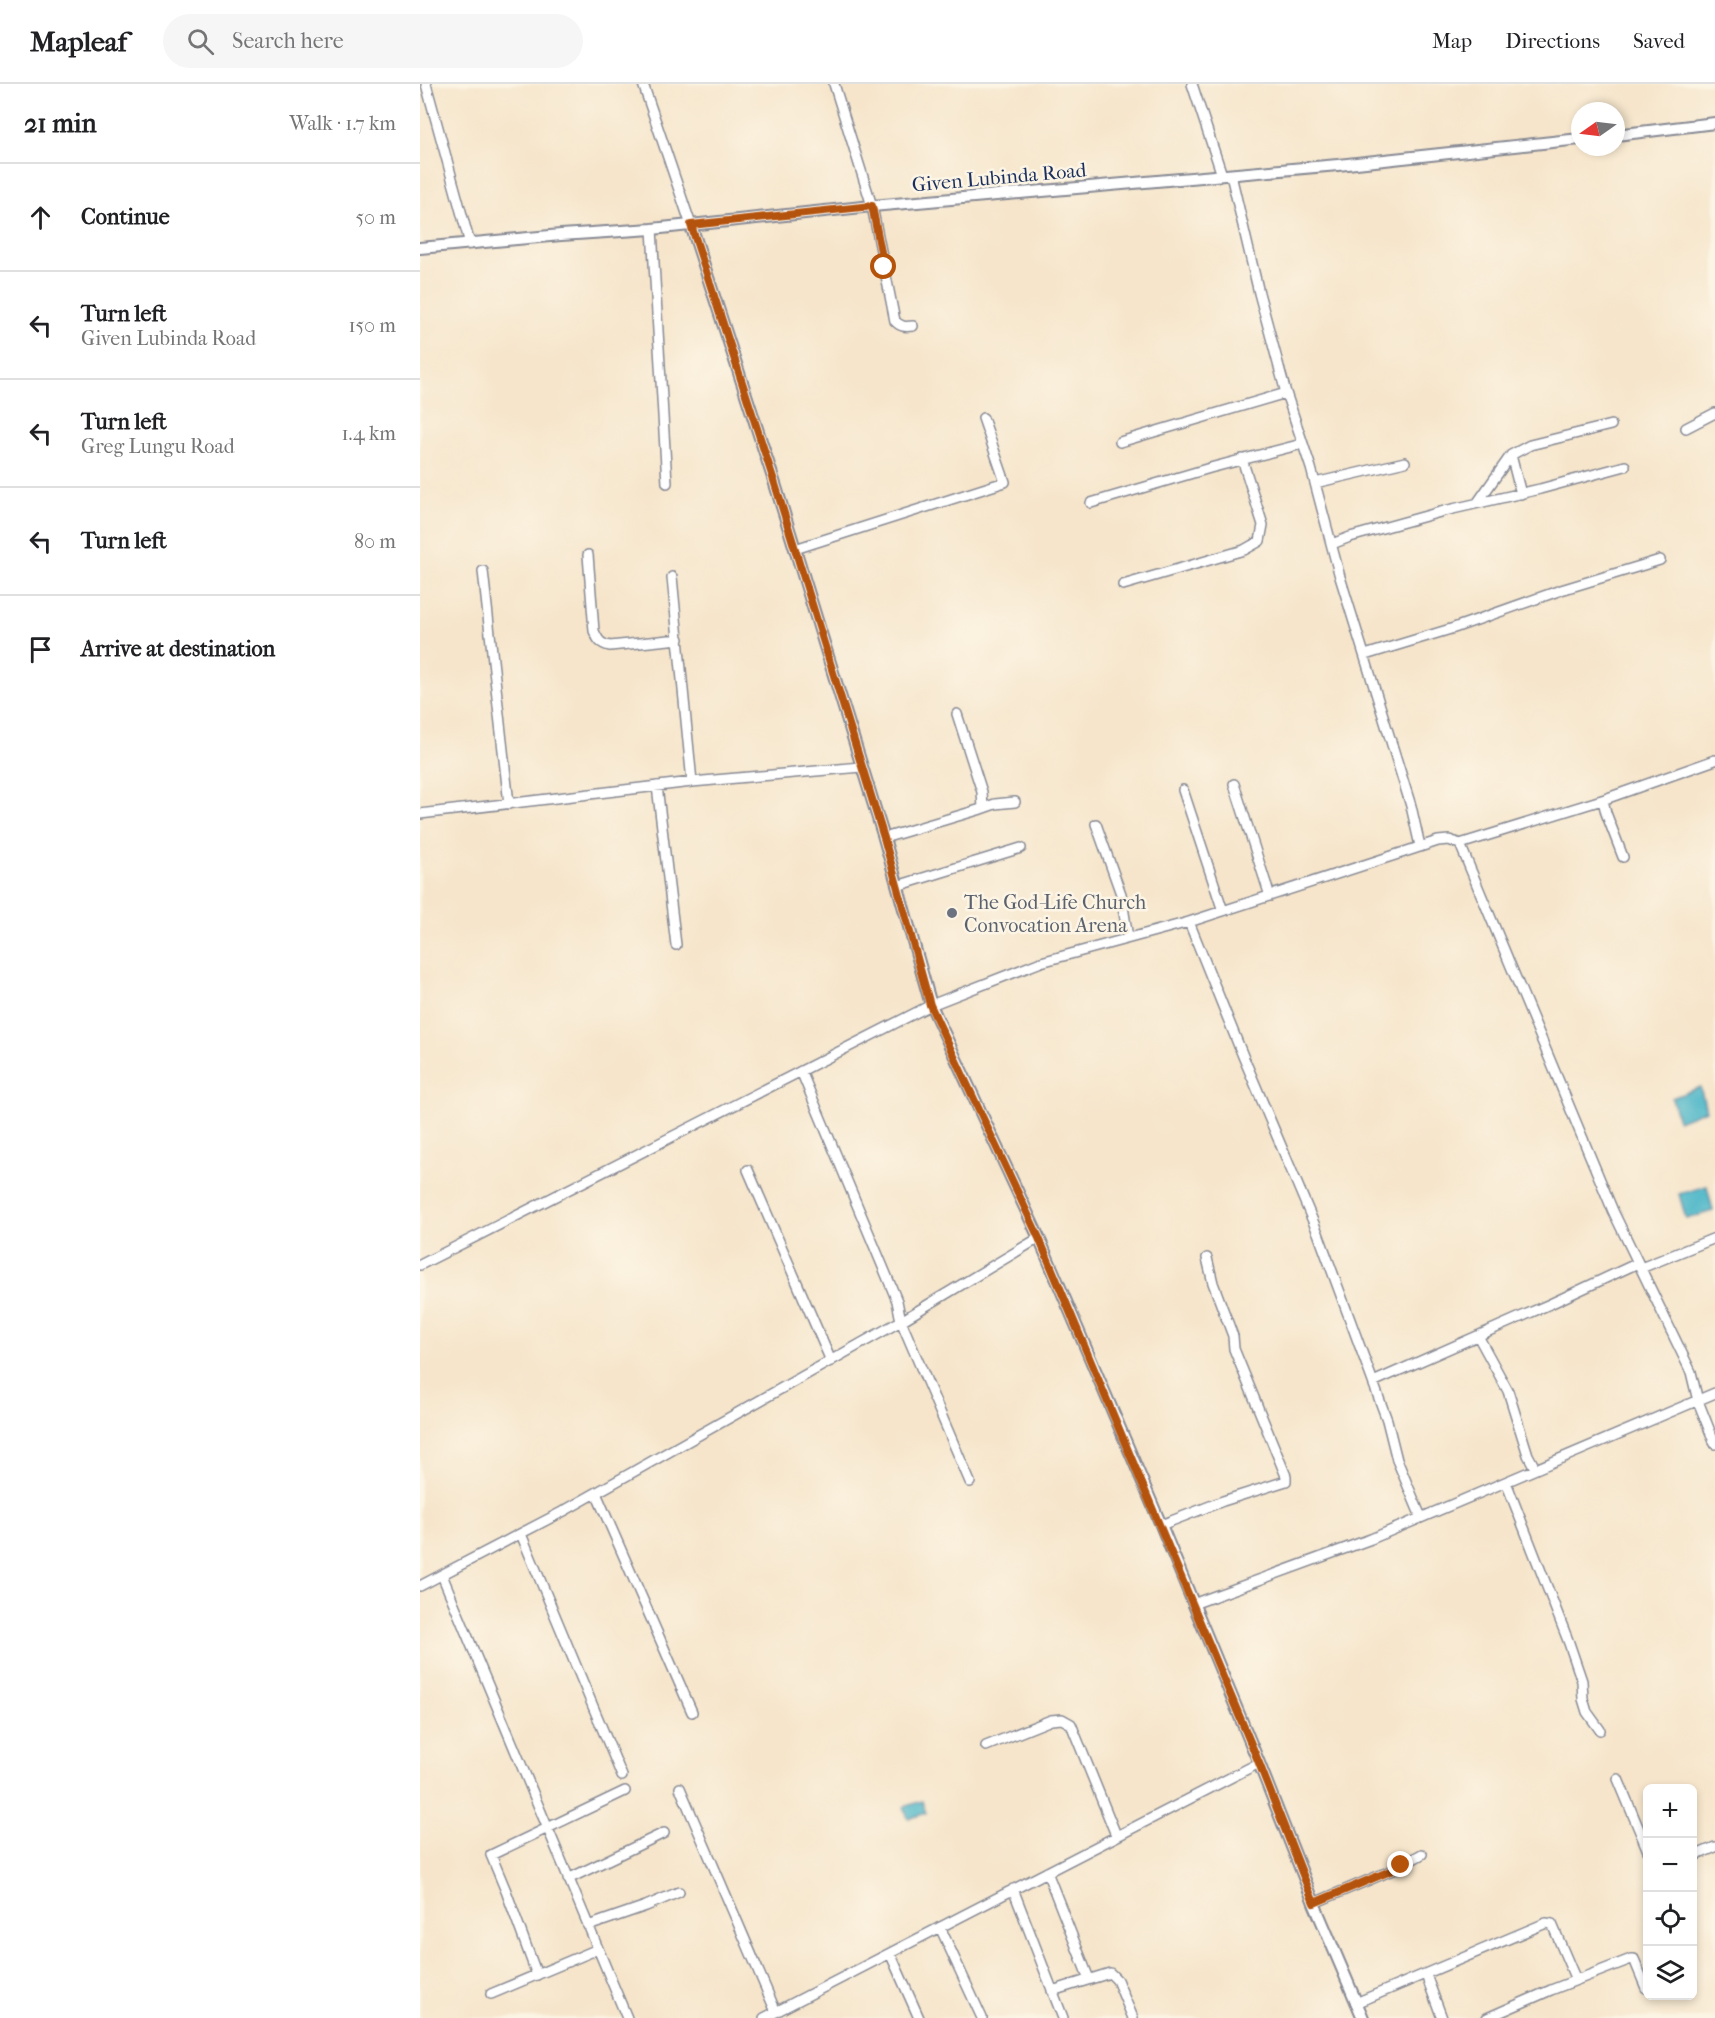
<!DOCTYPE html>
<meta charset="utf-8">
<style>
:root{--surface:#fff;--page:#f6f6f6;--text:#202124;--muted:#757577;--line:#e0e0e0}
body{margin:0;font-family:"IM FELL French Canon",serif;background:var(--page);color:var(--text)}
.controls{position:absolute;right:18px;bottom:18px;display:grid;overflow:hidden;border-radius:9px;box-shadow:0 3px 9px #0003}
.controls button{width:54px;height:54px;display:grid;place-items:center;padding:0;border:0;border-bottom:2px solid var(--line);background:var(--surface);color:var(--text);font:30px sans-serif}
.compass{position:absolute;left:1151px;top:18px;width:54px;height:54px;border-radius:50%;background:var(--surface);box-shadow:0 3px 9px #0003;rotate:256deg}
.stop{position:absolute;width:18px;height:18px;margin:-14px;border:4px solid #b45309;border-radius:50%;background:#fff}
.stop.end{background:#b45309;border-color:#fff;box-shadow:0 2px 6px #0008}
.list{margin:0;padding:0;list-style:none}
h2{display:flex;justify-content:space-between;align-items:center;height:78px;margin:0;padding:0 24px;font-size:26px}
h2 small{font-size:20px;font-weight:400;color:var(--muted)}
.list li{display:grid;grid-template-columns:39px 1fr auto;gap:18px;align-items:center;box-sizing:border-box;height:108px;padding:0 24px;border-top:2px solid var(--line)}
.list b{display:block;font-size:22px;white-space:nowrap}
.list p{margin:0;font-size:20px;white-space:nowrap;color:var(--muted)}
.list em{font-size:20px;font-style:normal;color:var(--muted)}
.icon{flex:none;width:33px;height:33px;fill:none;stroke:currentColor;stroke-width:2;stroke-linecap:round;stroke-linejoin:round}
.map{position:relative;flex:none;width:1295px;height:1934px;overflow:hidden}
header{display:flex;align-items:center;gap:36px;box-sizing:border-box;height:84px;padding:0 30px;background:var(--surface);border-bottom:2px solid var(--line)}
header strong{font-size:28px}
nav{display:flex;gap:33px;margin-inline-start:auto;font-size:21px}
.search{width:420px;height:54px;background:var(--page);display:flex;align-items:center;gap:15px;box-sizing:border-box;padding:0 21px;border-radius:33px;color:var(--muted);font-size:22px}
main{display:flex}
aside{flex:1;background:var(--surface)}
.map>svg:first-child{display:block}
.water{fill:#4bb6c8;stroke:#337293;stroke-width:1.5}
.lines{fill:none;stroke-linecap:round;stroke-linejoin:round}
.minor-casing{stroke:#888a94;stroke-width:12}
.tertiary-casing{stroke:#888a94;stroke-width:14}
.minor{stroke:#fff;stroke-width:9}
.tertiary{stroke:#fff;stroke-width:10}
.route{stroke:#b45309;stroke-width:8}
.worship-dot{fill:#6b7280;stroke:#fcf5e5;stroke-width:2}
.labels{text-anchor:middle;stroke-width:5;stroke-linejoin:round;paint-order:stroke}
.street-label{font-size:20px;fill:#1b2f5e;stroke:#fcf5e5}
.worship-label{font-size:20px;fill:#5b616d;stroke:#fcf5e5;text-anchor:start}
</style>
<header>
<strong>Mapleaf</strong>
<div class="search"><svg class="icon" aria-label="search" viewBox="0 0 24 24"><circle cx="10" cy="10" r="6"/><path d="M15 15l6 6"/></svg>Search here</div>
<nav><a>Map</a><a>Directions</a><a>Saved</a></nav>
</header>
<main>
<aside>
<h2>21 min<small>Walk · 1.7 km</small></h2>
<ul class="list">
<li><svg class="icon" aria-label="ahead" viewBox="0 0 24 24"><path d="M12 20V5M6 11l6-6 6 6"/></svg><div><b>Continue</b></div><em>50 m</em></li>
<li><svg class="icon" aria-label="left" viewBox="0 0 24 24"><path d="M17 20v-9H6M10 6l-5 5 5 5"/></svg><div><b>Turn left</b><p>Given Lubinda Road</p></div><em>150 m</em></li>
<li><svg class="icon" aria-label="left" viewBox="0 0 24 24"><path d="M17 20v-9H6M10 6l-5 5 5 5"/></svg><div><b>Turn left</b><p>Greg Lungu Road</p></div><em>1.4 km</em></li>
<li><svg class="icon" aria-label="left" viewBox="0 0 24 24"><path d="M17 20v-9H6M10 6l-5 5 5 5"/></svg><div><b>Turn left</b></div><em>80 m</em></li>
<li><svg class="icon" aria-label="arrive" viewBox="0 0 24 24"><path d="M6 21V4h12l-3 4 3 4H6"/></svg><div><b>Arrive at destination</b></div></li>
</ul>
</aside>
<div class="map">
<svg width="1295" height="1934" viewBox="0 0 1295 1934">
<rect width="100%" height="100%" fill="#fcf5e5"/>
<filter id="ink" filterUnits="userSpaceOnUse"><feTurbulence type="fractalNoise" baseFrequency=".0167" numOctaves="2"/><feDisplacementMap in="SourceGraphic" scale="12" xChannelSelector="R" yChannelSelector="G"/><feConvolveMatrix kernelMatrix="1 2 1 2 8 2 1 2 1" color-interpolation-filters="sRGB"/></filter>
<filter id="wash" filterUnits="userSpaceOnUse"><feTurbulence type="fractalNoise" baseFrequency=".008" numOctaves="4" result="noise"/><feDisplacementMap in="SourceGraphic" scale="24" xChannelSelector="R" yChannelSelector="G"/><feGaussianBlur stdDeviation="1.35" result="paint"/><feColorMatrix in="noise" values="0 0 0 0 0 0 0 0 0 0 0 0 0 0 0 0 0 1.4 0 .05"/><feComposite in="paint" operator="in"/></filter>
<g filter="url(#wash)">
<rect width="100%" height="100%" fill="#f6e5cb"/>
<path class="water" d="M1280,1003L1286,1026L1258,1037L1252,1014Z
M1287,1102L1293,1127L1266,1135L1259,1110Z
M502,1717L506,1729L488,1735L484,1723Z"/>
</g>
<g filter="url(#ink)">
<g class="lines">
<g class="minor-casing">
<path id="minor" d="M6,0L50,160
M223,0L271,141
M414,0L452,122L475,237C481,243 485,243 493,242
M772,0L802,91
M811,91L839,209L866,309L891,384L920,493L991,722L1000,762
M232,145L247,399
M1266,344L1295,329
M700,358L866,309
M1091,371L1101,410
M895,399L985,378
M1058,418L1091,371L1110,361L1191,341
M671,419L790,384L882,360
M912,460L930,453L1024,427L1120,405L1205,382
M375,465L585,398L563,334
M168,471L174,547C178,556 180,560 190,562L259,555
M63,487L89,720
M252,493L272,698
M703,501L824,466L840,457L843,441L822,375
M945,571L1034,544L1141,506L1240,476
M537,630L562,708L563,724
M814,700L850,812
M237,702L256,861
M763,706L803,827
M1183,716L1186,729L1203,773
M0,730L272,698L441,683
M676,740L701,810L708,854
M464,754L558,726L575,720L595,718
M1040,760L1193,1127L1271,1288L1278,1317L1295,1360
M477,802L601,764
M769,838L823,972L898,1149L967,1336L977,1376L1001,1433
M381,987L468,1195L477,1217L481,1237L550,1398
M328,1086L411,1277
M0,1181L511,921L621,878L769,838L1018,757L1029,756L1040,760L1185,715L1295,676
M1221,1184L1295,1154
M1058,1252L1088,1307L1108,1371L1115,1384
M953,1298L1130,1220L1218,1179
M1086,1398L1149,1559L1162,1597L1163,1615L1167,1628L1180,1646
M176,1409L272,1628
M741,1441L803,1417L866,1397V1392L814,1265L813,1252L793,1199L787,1174
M101,1450L202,1692
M22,1491L207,1934
M0,1502L142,1428L481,1237L619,1154
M773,1520L951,1455L1295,1309
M566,1662L631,1636L642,1635L651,1640L696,1751
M1198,1695L1228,1767
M260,1704L356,1928
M1272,1773L1295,1763
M627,1788L669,1895
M148,1795L244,1749
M593,1805L643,1934
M894,1819L975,1785L1002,1770
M168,1842L226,1822L259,1808
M520,1843L562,1934
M470,1869L499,1934
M117,1891L86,1807L71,1771L205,1707
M1006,1891L1022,1934
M632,1907L690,1889L697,1896L713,1934
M71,1910L178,1865
M936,1919L1126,1839L1132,1840L1156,1896
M344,1934L839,1679
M1067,1934L1131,1906L1211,1875H1214L1226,1904"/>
</g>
<g class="tertiary-casing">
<path id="tertiary" d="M1196,51L1295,39
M271,141L355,400L464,754L511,921L619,1154L741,1441L839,1679L894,1819L943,1934
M0,164L141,151L232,145L452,122L918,81L1160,55"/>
</g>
<use href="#minor" class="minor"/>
<use href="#tertiary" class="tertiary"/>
</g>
</g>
<g class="lines" filter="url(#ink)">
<path class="route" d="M464,183L452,122L271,141L355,400L464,754L510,921L619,1154L839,1679L894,1819L975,1785L981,1781"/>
</g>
<circle class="worship-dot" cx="532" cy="829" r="6"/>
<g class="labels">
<g class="street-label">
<text transform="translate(579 93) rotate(-5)" y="7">Given Lubinda Road</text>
</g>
<g class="worship-label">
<text x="544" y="825">The God-Life Church<tspan x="544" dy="23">Convocation Arena</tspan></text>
</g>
</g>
</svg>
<div class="controls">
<button>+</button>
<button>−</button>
<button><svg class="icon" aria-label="locate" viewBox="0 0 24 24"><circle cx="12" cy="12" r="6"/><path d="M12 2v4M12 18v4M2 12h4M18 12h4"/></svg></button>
<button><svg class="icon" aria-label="layers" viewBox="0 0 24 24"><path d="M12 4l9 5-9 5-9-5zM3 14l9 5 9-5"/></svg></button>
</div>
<svg class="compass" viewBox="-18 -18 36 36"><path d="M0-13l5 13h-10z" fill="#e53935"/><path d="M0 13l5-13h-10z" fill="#757577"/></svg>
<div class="stop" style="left:464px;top:183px"></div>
<div class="stop end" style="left:981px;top:1781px"></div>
</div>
</main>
